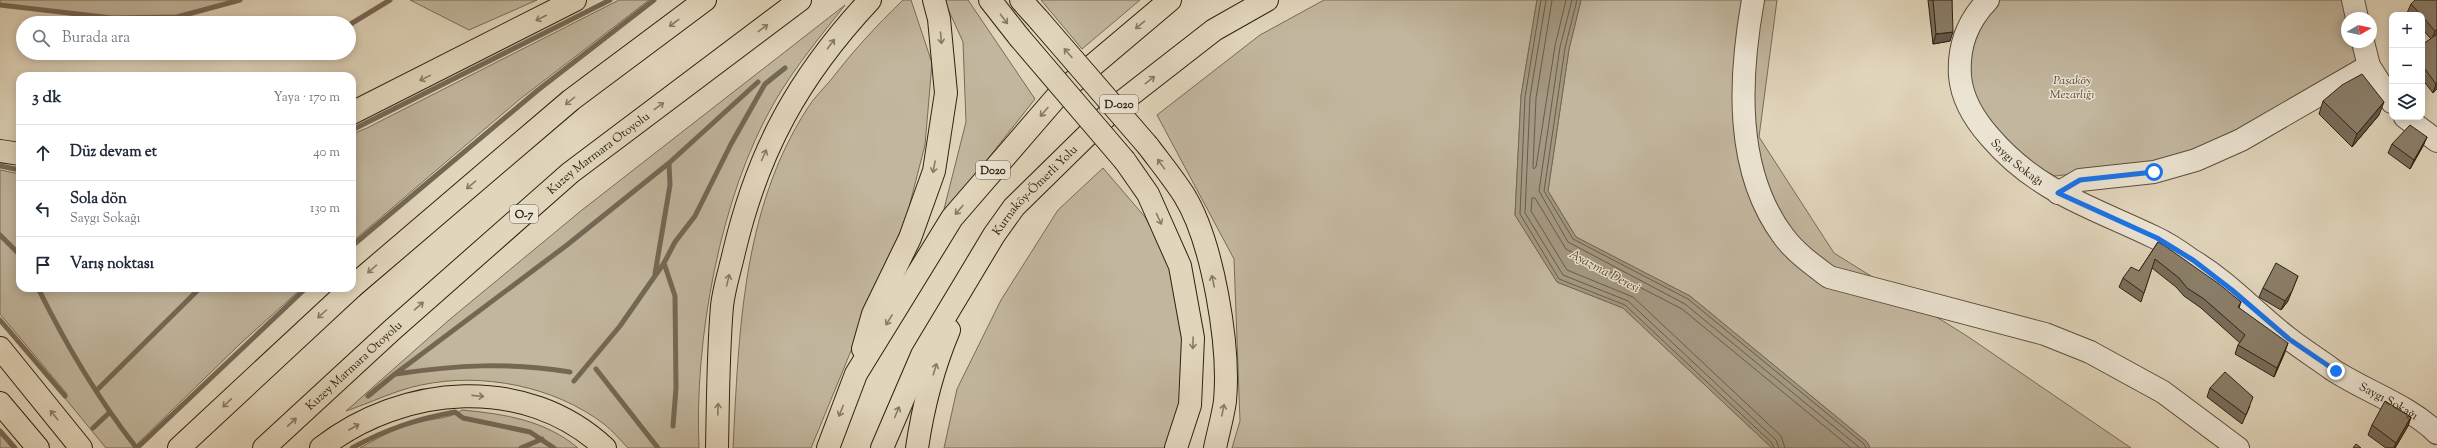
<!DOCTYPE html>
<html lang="tr">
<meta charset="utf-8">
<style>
:root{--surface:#fff;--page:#f6f6f7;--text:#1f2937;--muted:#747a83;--line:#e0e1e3}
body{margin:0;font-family:"Sorts Mill Goudy",serif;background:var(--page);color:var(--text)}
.controls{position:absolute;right:12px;top:12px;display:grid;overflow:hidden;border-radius:8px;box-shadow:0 2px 10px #0003}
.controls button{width:36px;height:36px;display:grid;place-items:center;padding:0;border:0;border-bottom:1px solid var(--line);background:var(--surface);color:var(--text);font:20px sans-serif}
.compass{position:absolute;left:2341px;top:12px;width:36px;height:36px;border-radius:50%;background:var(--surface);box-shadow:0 2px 10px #0003;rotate:81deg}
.stop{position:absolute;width:12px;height:12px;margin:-9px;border:3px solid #1a73e8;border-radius:50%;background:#fff}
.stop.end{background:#1a73e8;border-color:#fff;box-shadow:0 1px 4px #0008}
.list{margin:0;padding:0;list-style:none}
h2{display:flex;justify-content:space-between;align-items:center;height:52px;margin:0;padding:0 16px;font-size:17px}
h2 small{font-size:13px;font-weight:400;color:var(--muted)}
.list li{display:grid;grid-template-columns:26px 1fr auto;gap:12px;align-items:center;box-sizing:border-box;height:56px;padding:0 16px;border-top:1px solid var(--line)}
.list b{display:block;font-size:15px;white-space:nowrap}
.list p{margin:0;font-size:13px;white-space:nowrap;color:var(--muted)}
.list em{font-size:13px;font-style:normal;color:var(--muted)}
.icon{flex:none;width:22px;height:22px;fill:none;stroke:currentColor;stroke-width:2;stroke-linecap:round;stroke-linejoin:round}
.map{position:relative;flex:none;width:2437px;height:448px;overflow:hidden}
.search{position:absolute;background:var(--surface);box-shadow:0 2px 10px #0003;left:16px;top:16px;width:340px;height:44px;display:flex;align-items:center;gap:10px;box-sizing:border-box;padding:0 14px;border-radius:22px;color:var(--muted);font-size:15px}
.panel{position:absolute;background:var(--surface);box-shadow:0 2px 10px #0003;left:16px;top:72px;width:340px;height:220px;border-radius:12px}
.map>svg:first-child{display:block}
.green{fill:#c2b69e;stroke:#786c58}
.water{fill:#a49882;stroke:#746855}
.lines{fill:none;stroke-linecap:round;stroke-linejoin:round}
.shore{stroke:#685c4a;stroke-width:1}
.stream{stroke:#746855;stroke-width:5}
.minor-casing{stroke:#5a4e3c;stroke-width:24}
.highway-casing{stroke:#2d2112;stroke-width:24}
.minor{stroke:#ece4d3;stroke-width:22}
.highway{stroke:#e1d5bb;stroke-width:22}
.highway-bridge-casing{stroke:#2d2112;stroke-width:24;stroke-linecap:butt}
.highway-bridge{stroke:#e1d5bb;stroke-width:22}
.wall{fill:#786d5b;stroke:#2d2112}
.shaded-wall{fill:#61594a;stroke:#2d2112}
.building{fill:#8b7f6a;stroke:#2d2112}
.oneway{stroke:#877b66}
.route{stroke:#1a73e8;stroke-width:5}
.labels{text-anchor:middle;stroke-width:3;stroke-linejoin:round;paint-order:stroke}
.shield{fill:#ece4d3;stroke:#665c4c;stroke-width:1}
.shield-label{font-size:11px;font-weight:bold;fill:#2d2112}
.park-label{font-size:12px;font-style:italic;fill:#524635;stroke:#ece4d3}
.street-label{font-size:12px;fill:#2d2112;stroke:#ece4d3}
.water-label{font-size:13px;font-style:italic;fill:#574b39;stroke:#ece4d3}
</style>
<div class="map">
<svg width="2437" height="448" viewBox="0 0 2437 448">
<rect width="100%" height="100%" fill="#e1d5bb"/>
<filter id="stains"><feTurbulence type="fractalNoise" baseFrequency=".005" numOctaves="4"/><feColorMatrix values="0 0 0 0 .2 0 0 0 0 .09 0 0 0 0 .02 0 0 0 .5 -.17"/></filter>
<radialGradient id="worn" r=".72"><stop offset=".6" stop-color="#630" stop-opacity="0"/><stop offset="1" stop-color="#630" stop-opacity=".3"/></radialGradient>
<path class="green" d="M0,0H240C220,6 197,15 176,17C121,23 54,12 0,4Z
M410,0H537L469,30Z
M619,0H649L520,99L352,242V134L367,128Z
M903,0H911L932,63L925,145L907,215L811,448H733C739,332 742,210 807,109C813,99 822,90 830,81C854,50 875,27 903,0Z
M944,0H968L1035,99L942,217L966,122L963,42Z
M1041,0H1140L1082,49Z
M1324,0H1537L1521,96L1515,215L1557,282L1623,308L1772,448H1232L1240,421L1234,259L1157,115L1260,35Z
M1581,0H1777L1759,137L1834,253L1967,336L2131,448H1870L1867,442L1690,296L1576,237L1548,191L1569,49Z
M1998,0H2347V42H2353L2357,63L2254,124L2168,163L2055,176L2019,158L1982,115L1965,81L1969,45Z
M845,5C820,37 794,68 774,103C720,196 694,341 699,448H628C620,440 613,431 604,424C554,386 482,372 421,385C396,390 370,403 346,411L449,320L582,210Z
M1103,168L1145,217L1182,283L1191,352L1172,448H944L957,389L1001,300L1058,210Z
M0,170L20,174V288H302L241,343L133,448H106L64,397L67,394L0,314Z
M462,410C504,414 545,420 578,448H360C379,437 398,427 420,422C434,418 450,419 462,410Z
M0,434L12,448H0Z"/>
<path class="water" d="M1537,0H1581L1569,49L1548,191L1576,237L1690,296L1867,442L1870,448H1772L1623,308L1557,282L1515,215L1521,96Z"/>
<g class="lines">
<path class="shore" d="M1541,0L1525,97L1520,214L1559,279L1625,305L1772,443L1774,448
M1546,0L1530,97L1525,213L1563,275L1628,301L1776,440L1779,448
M1552,0L1536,98L1533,167L1534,169L1536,167L1555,46L1566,0
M1572,0L1560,47L1539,191L1568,242L1685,304L1860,448
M1577,0L1565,48L1544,191L1573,239L1688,299L1864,444L1866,448
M1785,448L1781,436L1633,297L1567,270L1531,211L1532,198H1535L1566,249L1682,309L1851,448"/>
<path class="stream" d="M0,5L112,18L177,17L240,0
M349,25L390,0
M265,57L279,53
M352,130L610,0
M0,166L20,170
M0,235L20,255
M352,246L538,90L654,0
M664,263L675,296L676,388L673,426
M655,274L670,185L669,163
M38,288C65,343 97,397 135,446
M0,320L65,396
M596,369L658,448
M396,374C456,365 509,362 570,372
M574,381L620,326L664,263L675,242L695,216L731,144L765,84L785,68
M97,390L200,288
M368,396L395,374L567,245L669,163L758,82
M93,428L109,413
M0,431L15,448
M137,448L306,288
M352,448C386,429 417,419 455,412L463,418L530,432L554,448
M521,448L542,439"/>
<g class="minor-casing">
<g id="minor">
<path d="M1753,0C1739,78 1734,171 1784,237C1796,253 1813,265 1829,277L2045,334L2090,352L2163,392L2238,448"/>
<path id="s1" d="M1988,0C1967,22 1958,46 1960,76C1962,100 1974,119 1990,137C2037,192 2092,207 2154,237C2167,243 2179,251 2190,259C2226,280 2255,312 2288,338C2302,349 2318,359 2333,370C2367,392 2408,405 2437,433"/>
<path d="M2353,0L2357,18"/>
<path d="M2363,42L2369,66L2392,102"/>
<path d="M2405,117L2437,141"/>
<path d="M2058,193L2080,180L2154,172L2196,160L2241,140L2369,66"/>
</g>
</g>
<g class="highway-casing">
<g id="highway">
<path d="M990,0L1019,37"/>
<path d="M1021,0L1039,20"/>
<path d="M352,113L575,0"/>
<path d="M1148,146C1160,162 1173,178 1184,195C1213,242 1230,346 1225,401C1223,416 1218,433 1215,448"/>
<path d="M0,151L20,154"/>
<path d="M1125,161L1148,194L1180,266L1193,338L1190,405L1176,448"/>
<path d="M352,287L571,100L705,0"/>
<path d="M0,348L81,448"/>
<path d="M863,349L873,314L910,238L934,171L946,93L939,19L934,0"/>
<path d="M0,403L38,448"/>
<path d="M179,448L351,288"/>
<path id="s2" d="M264,448L392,330L570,173L800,0"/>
<path d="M321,448C403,384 526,374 605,448"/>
<path d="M717,448C718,401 718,353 722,306C724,288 730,270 734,252C758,150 799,76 870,0"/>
<path d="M828,448L856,374L952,218L1060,93L1170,0"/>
<path id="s3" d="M882,448L922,355L994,235L1014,207L1119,104L1214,30L1267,0"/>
<path d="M917,448C923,407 933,368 949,330"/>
</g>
</g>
<use href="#minor" class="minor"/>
<use href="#highway" class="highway"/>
<g class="highway-bridge-casing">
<path id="highway-bridge" d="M1039,20L1148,146
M1019,37L1125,161"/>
</g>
<use href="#highway-bridge" class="highway-bridge"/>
</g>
<path class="wall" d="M1928,0H1952L1950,41L1933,44Z
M2437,0V89L2433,93L2422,79V45L2431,39L2422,29V15H2409L2407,13L2411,4Z
M2323,101L2379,115L2352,147L2319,114Z
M2427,137L2423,146L2410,169L2388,153L2392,144Z
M2158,242L2241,302L2239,308L2285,352L2274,377L2235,354L2238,345L2240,343L2201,308L2184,296L2176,287L2152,268L2141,302L2119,287L2123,278L2139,271Z
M2263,288L2288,301L2281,310L2259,297Z
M2210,388L2250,406L2242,424L2207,397Z
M2411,417L2408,426L2395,448H2386L2368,435L2372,425Z"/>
<path class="shaded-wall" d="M2437,29V36L2432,40L2435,31Z
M1953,32L1950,41L1933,44L1936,34Z
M2437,83V89L2433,93L2436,84Z
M2384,102L2379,115L2352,147L2357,134Z
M2427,137L2423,146L2410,169L2414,160Z
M2298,276L2288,301L2281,310L2285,301Z
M2288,343L2285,352L2274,377L2277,368Z
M2411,417L2408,426L2395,448H2394L2396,443Z"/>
<path class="building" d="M1933,0H1952L1953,32L1936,34Z
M2415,0H2437V29L2435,31L2422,16V15H2421L2411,4Z
M2437,34V83L2436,84L2422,65V45Z
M2362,74L2384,102L2357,134L2323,101L2342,85Z
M2410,125L2427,137L2414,160L2392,144Z
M2158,242L2165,246L2219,284L2241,302L2238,307L2288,343L2277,368L2238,345L2245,335L2204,299L2187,288L2179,278L2155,259L2144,293L2123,278L2131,267L2139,271Z
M2276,263L2298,276L2292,291L2285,301L2263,288Z
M2225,372L2253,397L2246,415L2210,388Z
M2385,401L2411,417L2396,443L2372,425Z
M2356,444L2361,448H2353Z"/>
<defs><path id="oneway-shaft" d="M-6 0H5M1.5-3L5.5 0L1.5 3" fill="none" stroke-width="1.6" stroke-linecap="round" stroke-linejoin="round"/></defs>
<g class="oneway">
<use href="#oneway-shaft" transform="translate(541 18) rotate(153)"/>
<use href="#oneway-shaft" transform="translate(1004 19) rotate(53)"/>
<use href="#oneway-shaft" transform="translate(674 23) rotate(143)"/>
<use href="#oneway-shaft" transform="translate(1140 25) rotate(140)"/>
<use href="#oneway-shaft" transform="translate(763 28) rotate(-37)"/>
<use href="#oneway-shaft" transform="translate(941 38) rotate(85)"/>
<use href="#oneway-shaft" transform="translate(831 44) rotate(-53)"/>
<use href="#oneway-shaft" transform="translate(1068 53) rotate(-131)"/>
<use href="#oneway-shaft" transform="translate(425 78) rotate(154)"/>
<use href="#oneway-shaft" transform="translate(1150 80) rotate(-38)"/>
<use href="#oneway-shaft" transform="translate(570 101) rotate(141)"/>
<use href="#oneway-shaft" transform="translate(659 106) rotate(-37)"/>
<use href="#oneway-shaft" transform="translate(1044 112) rotate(131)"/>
<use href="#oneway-shaft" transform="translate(764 155) rotate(-66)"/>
<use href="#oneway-shaft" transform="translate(1161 164) rotate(-126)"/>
<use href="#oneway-shaft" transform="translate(934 167) rotate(101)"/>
<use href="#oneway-shaft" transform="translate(471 185) rotate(140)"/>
<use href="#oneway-shaft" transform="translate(959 210) rotate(131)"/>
<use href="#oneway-shaft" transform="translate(1159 219) rotate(65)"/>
<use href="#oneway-shaft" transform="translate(372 269) rotate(139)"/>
<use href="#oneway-shaft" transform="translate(728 280) rotate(-77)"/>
<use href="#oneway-shaft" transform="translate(1213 281) rotate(-102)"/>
<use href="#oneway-shaft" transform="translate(419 306) rotate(-41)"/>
<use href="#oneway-shaft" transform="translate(322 314) rotate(138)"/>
<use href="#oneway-shaft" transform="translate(889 320) rotate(122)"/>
<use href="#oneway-shaft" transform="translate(1193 343) rotate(91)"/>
<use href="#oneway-shaft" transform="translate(935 369) rotate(-73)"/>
<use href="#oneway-shaft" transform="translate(478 396) rotate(6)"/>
<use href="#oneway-shaft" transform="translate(227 403) rotate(136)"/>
<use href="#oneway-shaft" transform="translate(718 409) rotate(-88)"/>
<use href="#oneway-shaft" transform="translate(1223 410) rotate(-78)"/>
<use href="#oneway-shaft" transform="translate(841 411) rotate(112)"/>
<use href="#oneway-shaft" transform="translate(897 412) rotate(-67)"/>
<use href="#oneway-shaft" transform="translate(54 415) rotate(-129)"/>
<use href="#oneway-shaft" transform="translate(292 422) rotate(-43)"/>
<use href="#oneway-shaft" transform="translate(354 427) rotate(-30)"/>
</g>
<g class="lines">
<path class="route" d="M2154,172L2080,180L2058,193L2157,238L2193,260L2232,290L2289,339L2336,371"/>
</g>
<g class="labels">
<g class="shield">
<rect x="1100" y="95" width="38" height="18" rx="3"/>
<rect x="976" y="161" width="34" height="18" rx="3"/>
<rect x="510" y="205" width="28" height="18" rx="3"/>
</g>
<g class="shield-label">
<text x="1119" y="108">D-020</text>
<text x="993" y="174">D020</text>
<text x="524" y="218">O-7</text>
</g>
<g class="park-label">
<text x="2072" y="84">Paşaköy<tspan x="2072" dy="14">Mezarlığı</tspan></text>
</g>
<g class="street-label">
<text dy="4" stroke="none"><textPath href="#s2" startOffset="446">Kuzey Marmara Otoyolu</textPath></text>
<text dy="4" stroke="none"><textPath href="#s1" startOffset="190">Saygı Sokağı</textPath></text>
<text dy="4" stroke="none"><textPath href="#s3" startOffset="302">Kurnaköy-Ömerli Yolu</textPath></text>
<text dy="4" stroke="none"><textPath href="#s2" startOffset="122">Kuzey Marmara Otoyolu</textPath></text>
<text dy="4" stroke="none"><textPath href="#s1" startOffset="634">Saygı Sokağı</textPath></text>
</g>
<g class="water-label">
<text transform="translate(1605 270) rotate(28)" y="5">Ayazma Deresi</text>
</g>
</g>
<rect width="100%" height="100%" filter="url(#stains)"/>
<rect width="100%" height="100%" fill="url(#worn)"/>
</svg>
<div class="controls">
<button>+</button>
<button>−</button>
<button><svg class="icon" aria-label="layers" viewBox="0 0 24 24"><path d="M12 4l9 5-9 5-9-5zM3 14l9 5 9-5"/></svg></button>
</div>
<svg class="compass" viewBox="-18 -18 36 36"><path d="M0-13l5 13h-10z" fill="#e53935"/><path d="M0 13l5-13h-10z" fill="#747a83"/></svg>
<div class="stop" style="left:2154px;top:172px"></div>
<div class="stop end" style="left:2336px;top:371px"></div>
<div class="search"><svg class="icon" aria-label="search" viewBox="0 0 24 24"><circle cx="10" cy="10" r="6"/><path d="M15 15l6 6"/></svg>Burada ara</div>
<section class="panel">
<h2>3 dk<small>Yaya · 170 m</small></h2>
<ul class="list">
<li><svg class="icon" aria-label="ahead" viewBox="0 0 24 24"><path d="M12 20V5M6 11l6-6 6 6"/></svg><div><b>Düz devam et</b></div><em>40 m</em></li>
<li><svg class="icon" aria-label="left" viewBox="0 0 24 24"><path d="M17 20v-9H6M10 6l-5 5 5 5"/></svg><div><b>Sola dön</b><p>Saygı Sokağı</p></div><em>130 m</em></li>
<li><svg class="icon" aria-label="arrive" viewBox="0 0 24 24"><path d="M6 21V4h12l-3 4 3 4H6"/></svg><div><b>Varış noktası</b></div></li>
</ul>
</section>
</div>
